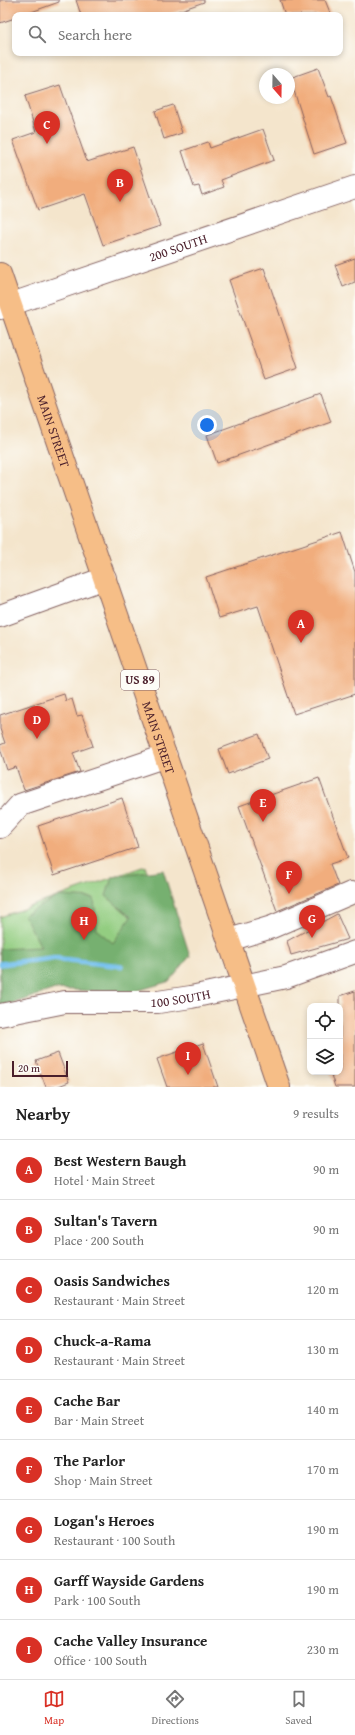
<!DOCTYPE html>
<meta charset="utf-8">
<style>
:root{--surface:#fff;--page:#f2f2f2;--text:#222;--muted:#767676;--line:#e0e0e0;--accent:#d93025}
body{margin:0;font-family:"Gentium Book Plus",serif;background:var(--page);color:var(--text)}
.controls{position:absolute;right:12px;bottom:12px;display:grid;overflow:hidden;border-radius:8px;box-shadow:0 2px 6px #0003}
.controls button{width:36px;height:36px;display:grid;place-items:center;padding:0;border:0;border-bottom:1px solid var(--line);background:var(--surface);color:var(--text);font:20px sans-serif}
.compass{position:absolute;left:259px;top:68px;width:36px;height:36px;border-radius:50%;background:var(--surface);box-shadow:0 2px 6px #0003;rotate:160deg}
.scale{position:absolute;left:12px;bottom:10px;width:56px;box-sizing:border-box;padding-left:4px;border:2px solid #4a1f2b;border-top:0;font-size:11px;line-height:14px;white-space:nowrap;color:#4a1f2b;-webkit-text-stroke:3px #fdfcf7;paint-order:stroke}
.you{position:absolute;left:207px;top:425px;width:14px;height:14px;margin:-10px;border:3px solid #fff;border-radius:50%;background:#1a73e8;box-shadow:0 0 0 6px #1a73e833}
.badge{display:grid;place-items:center;width:26px;height:26px;border-radius:50%;background:var(--accent);color:#fff;font-size:13px;font-weight:700}
.pin{position:absolute;translate:-50% -33px;filter:drop-shadow(0 1px 2px #0008)}
.pin::after{content:'';position:absolute;top:21px;width:14px;height:12px;background:inherit;clip-path:polygon(0 0,100% 0,50% 100%)}
.list{margin:0;padding:0;list-style:none}
h2{display:flex;justify-content:space-between;align-items:center;height:52px;margin:0;padding:0 16px;font-size:17px}
h2 small{font-size:13px;font-weight:400;color:var(--muted)}
.list li{display:grid;grid-template-columns:26px 1fr auto;gap:12px;align-items:center;box-sizing:border-box;height:60px;padding:0 16px;border-top:1px solid var(--line)}
.list b{display:block;font-size:15px;white-space:nowrap}
.list p{margin:0;font-size:13px;white-space:nowrap;color:var(--muted)}
.list em{font-size:13px;font-style:normal;color:var(--muted)}
.icon{flex:none;width:22px;height:22px;fill:none;stroke:currentColor;stroke-width:2;stroke-linecap:round;stroke-linejoin:round}
.map{position:relative;flex:none;width:355px;height:1087px;overflow:hidden}
.search{position:absolute;background:var(--surface);box-shadow:0 2px 6px #0003;left:12px;right:12px;top:12px;height:44px;display:flex;align-items:center;gap:10px;box-sizing:border-box;padding:0 14px;border-radius:8px;color:var(--muted);font-size:15px}
.sheet{height:592px;background:var(--surface)}
nav{display:flex;justify-content:space-around;align-items:center;box-sizing:border-box;height:56px;border-top:1px solid var(--line);background:var(--surface);font-size:11px;color:var(--muted)}
nav a{display:grid;justify-items:center;gap:2px}
nav .on{color:var(--accent)}
.map>svg:first-child{display:block}
.green{fill:#93cd81;stroke:#6e7656}
.forest{fill:#76b06f;stroke:#60684d}
.lines{fill:none;stroke-linecap:round;stroke-linejoin:round}
.stream{stroke:#76c1ef;stroke-width:5.5}
.building{fill:#f1ad7d}
.minor-casing{stroke:#866463;stroke-width:24}
.highway-casing{stroke:#866463;stroke-width:24}
.minor{stroke:#fff;stroke-width:22}
.highway{stroke:#f6be87;stroke-width:22}
.labels{text-anchor:middle;stroke-width:3.5;stroke-linejoin:round;paint-order:stroke}
.shield{fill:#fdfcf7;stroke:#806168;stroke-width:1}
.shield-label{font-size:12px;font-weight:bold;fill:#4a1f2b}
.street-label{font-size:13px;fill:#4a1f2b;stroke:#fdfcf7}
</style>
<div class="map">
<svg width="355" height="1087" viewBox="0 0 355 1087">
<rect width="100%" height="100%" fill="#fdfcf7"/>
<filter id="ink" filterUnits="userSpaceOnUse"><feTurbulence type="fractalNoise" baseFrequency=".025" numOctaves="2"/><feDisplacementMap in="SourceGraphic" scale="8" xChannelSelector="R" yChannelSelector="G"/><feConvolveMatrix kernelMatrix="1 2 1 2 8 2 1 2 1" color-interpolation-filters="sRGB"/></filter>
<filter id="wash" filterUnits="userSpaceOnUse"><feTurbulence type="fractalNoise" baseFrequency=".012" numOctaves="4" result="noise"/><feDisplacementMap in="SourceGraphic" scale="16" xChannelSelector="R" yChannelSelector="G"/><feGaussianBlur stdDeviation="0.9" result="paint"/><feColorMatrix in="noise" values="0 0 0 0 0 0 0 0 0 0 0 0 0 0 0 0 0 1.4 0 .05"/><feComposite in="paint" operator="in"/></filter>
<g filter="url(#wash)">
<rect width="100%" height="100%" fill="#f4e5cc"/>
<path class="green" d="M145,866L176,962L0,997V917Z"/>
<path class="forest" d="M163,870L190,956L170,981L130,993L55,989L0,1008V949L41,947L24,915L59,896L94,898L97,930L113,943L131,917L106,896L112,877Z"/>
<g class="lines">
<path class="stream" d="M0,964L52,958L121,966"/>
</g>
<g id="blocks">
<path class="building" d="M0,0H59V2L23,15H15V18L0,23Z
M76,0H204V2L167,15H81Z
M280,0H325L331,15H285Z
M318,68L329,97L331,96L347,143L314,154L290,78Z
M60,85L87,162L133,147L160,226L103,245L85,194L38,210L13,140L36,132L25,96Z
M173,105L182,133L164,139L155,111Z
M263,129L274,160L221,180L224,187L202,195L199,186L194,187L182,151L208,142L210,148Z
M355,258V282L343,287L335,265Z
M264,268L298,368L264,380L229,280Z
M321,394L331,422L217,463L207,435Z
M342,532L355,572V694L294,714L258,606L219,618L206,577Z
M64,694L66,701L72,699L77,716L82,715L93,746L73,753L80,772L24,790L16,767L7,770L0,748V745L5,743L0,729V715Z
M259,734L268,759L228,774L219,749Z
M319,778L348,858L330,864L338,885L277,911L239,806Z
M122,798L138,847L54,875L38,826Z
M337,914L348,939L291,955L287,941Z
M355,991V1087H335L330,1072H340V996Z
M203,1043L218,1087H167L157,1059Z
M58,1053L69,1082L56,1087H46L36,1061Z"/>
</g>
</g>
<g filter="url(#ink)">
<use href="#blocks" fill-opacity="0" stroke="#866463" stroke-width="1"/>
<g class="lines">
<g class="minor-casing">
<g id="minor">
<path id="s1" d="M0,308L355,187"/>
<path d="M0,616L105,578"/>
<path d="M0,827L20,805L166,756"/>
<path d="M229,940L272,927L351,893"/>
<path id="s2" d="M0,1015L65,1002H158L191,997L286,977L355,952"/>
</g>
</g>
<g class="highway-casing">
<g id="highway">
<path id="s3" d="M0,274L279,1087"/>
</g>
</g>
<use href="#minor" class="minor"/>
<use href="#highway" class="highway"/>
</g>
</g>
<g class="labels">
<rect class="shield" x="121" y="670" width="38" height="20" rx="3"/>
<g class="shield-label">
<text x="140" y="684">US 89</text>
</g>
<g class="street-label">
<text dy="5" stroke="none"><textPath href="#s1" startOffset="188">200 SOUTH</textPath></text>
<text dy="5" stroke="none"><textPath href="#s3" startOffset="166">MAIN STREET</textPath></text>
<text dy="5" stroke="none"><textPath href="#s3" startOffset="490">MAIN STREET</textPath></text>
<text dy="5" stroke="none"><textPath href="#s2" startOffset="182">100 SOUTH</textPath></text>
</g>
</g>
</svg>
<div class="controls">
<button><svg class="icon" aria-label="locate" viewBox="0 0 24 24"><circle cx="12" cy="12" r="6"/><path d="M12 2v4M12 18v4M2 12h4M18 12h4"/></svg></button>
<button><svg class="icon" aria-label="layers" viewBox="0 0 24 24"><path d="M12 4l9 5-9 5-9-5zM3 14l9 5 9-5"/></svg></button>
</div>
<svg class="compass" viewBox="-18 -18 36 36"><path d="M0-13l5 13h-10z" fill="#e53935"/><path d="M0 13l5-13h-10z" fill="#767676"/></svg>
<div class="scale">20 m</div>
<div class="you"></div>
<div class="pin badge" style="left:301px;top:643px">A</div>
<div class="pin badge" style="left:120px;top:202px">B</div>
<div class="pin badge" style="left:47px;top:144px">C</div>
<div class="pin badge" style="left:37px;top:739px">D</div>
<div class="pin badge" style="left:263px;top:822px">E</div>
<div class="pin badge" style="left:289px;top:894px">F</div>
<div class="pin badge" style="left:312px;top:938px">G</div>
<div class="pin badge" style="left:84px;top:940px">H</div>
<div class="pin badge" style="left:188px;top:1075px">I</div>
<div class="search"><svg class="icon" aria-label="search" viewBox="0 0 24 24"><circle cx="10" cy="10" r="6"/><path d="M15 15l6 6"/></svg>Search here</div>
</div>
<section class="sheet">
<h2>Nearby<small>9 results</small></h2>
<ul class="list">
<li><span class="badge">A</span><div><b>Best Western Baugh</b><p>Hotel · Main Street</p></div><em>90 m</em></li>
<li><span class="badge">B</span><div><b>Sultan's Tavern</b><p>Place · 200 South</p></div><em>90 m</em></li>
<li><span class="badge">C</span><div><b>Oasis Sandwiches</b><p>Restaurant · Main Street</p></div><em>120 m</em></li>
<li><span class="badge">D</span><div><b>Chuck-a-Rama</b><p>Restaurant · Main Street</p></div><em>130 m</em></li>
<li><span class="badge">E</span><div><b>Cache Bar</b><p>Bar · Main Street</p></div><em>140 m</em></li>
<li><span class="badge">F</span><div><b>The Parlor</b><p>Shop · Main Street</p></div><em>170 m</em></li>
<li><span class="badge">G</span><div><b>Logan's Heroes</b><p>Restaurant · 100 South</p></div><em>190 m</em></li>
<li><span class="badge">H</span><div><b>Garff Wayside Gardens</b><p>Park · 100 South</p></div><em>190 m</em></li>
<li><span class="badge">I</span><div><b>Cache Valley Insurance</b><p>Office · 100 South</p></div><em>230 m</em></li>
</ul>
</section>
<nav>
<a class="on"><svg class="icon" aria-label="map" viewBox="0 0 24 24"><path d="M3 6l6-2 6 2 6-2v14l-6 2-6-2-6 2zM9 4v14M15 6v14"/></svg>Map</a>
<a><svg class="icon" aria-label="directions" viewBox="0 0 24 24"><path d="M12 3l9 9-9 9-9-9zM9 14v-3h6M13 9l2 2-2 2"/></svg>Directions</a>
<a><svg class="icon" aria-label="saved" viewBox="0 0 24 24"><path d="M7 4h10v16l-5-4-5 4z"/></svg>Saved</a>
</nav>
